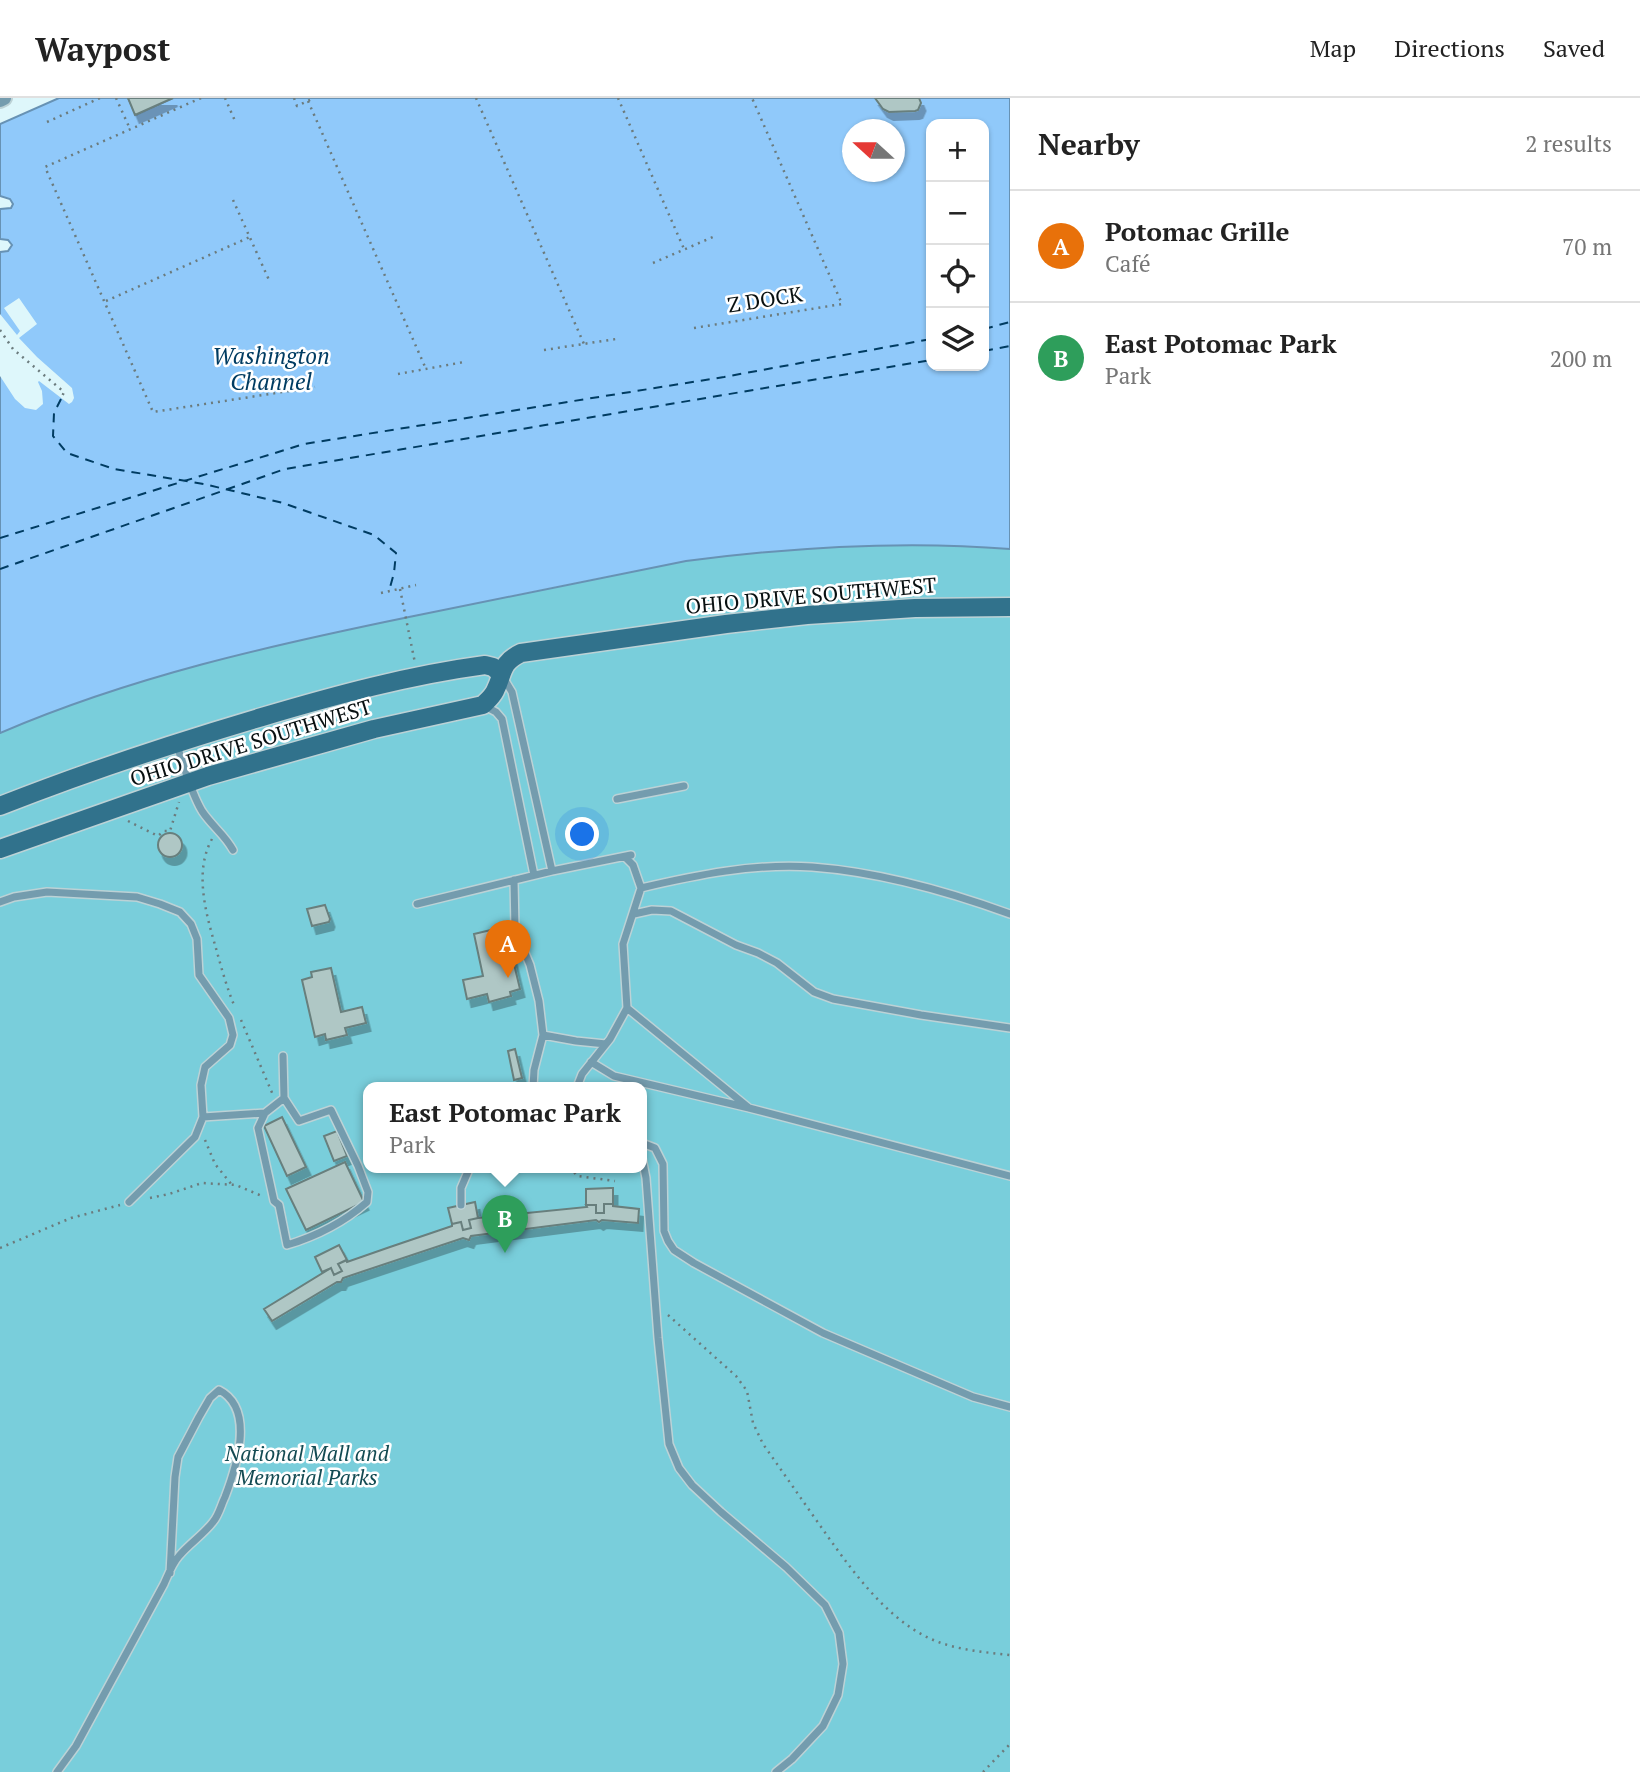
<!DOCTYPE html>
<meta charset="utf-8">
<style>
:root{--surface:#fff;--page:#f2f2f2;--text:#222;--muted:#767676;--line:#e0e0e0;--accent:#1a73e8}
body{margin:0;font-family:"PT Serif",serif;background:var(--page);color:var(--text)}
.controls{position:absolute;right:21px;top:21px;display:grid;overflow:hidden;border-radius:14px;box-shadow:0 2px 5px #0004}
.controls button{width:63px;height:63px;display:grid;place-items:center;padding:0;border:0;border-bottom:2px solid var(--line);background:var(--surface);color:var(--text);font:35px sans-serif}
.compass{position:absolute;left:842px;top:21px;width:63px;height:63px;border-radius:50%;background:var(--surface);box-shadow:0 2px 5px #0004;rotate:291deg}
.you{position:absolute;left:583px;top:737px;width:24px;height:24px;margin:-18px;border:5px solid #fff;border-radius:50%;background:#1a73e8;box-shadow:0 0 0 10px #1a73e833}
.badge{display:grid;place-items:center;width:46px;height:46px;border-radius:50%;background:var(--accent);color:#fff;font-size:23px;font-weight:700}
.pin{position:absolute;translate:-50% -58px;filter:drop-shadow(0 2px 4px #0008)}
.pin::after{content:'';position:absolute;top:37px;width:24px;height:21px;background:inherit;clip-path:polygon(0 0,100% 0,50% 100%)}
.popup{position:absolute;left:363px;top:984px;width:284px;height:91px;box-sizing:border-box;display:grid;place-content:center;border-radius:14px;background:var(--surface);filter:drop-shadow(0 2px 5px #0005);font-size:23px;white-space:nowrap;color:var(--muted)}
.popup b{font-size:26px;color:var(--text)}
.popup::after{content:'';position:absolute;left:50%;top:100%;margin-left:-14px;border:14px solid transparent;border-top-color:var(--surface)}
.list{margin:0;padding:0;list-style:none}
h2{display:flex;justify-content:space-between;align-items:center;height:91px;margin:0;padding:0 28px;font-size:30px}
h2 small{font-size:23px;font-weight:400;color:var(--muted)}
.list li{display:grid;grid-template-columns:46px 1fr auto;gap:21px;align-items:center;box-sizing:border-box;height:112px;padding:0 28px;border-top:2px solid var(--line)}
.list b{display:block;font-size:26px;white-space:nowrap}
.list p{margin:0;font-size:23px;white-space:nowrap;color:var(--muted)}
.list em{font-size:23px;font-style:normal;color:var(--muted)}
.icon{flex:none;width:38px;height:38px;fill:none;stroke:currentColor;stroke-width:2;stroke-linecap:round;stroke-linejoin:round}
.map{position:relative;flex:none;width:1010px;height:1674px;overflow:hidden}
header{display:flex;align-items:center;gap:42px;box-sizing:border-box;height:98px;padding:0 35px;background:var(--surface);border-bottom:2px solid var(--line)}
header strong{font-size:33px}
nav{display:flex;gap:38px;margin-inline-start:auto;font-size:24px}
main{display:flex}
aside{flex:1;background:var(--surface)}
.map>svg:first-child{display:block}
.green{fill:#79cedb;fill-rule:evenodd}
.water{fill:#90c9fa;stroke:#6792b4;stroke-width:2;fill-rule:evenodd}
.pier{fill:#def7fb}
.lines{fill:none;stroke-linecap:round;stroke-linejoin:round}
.ferry{stroke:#003c62;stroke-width:2;stroke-dasharray:9 7;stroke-linecap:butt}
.building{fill:#afc7c5;stroke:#687f7d;stroke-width:2;filter:url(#shadow)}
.lane-casing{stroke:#bcd2d6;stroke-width:10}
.street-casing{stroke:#bcd2d6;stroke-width:18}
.secondary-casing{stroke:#bcd2d6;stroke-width:21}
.path{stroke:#6b7b7d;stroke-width:2.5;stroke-dasharray:2 5;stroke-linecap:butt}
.lane{stroke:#749cae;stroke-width:7}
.street{stroke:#749cae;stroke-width:14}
.secondary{stroke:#31728c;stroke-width:18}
.labels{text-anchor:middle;stroke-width:5;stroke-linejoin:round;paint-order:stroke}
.street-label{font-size:21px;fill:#081011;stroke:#fff}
.park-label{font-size:21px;font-style:italic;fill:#134b53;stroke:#fff}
.water-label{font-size:23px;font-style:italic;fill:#003c62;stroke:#fff}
</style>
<header>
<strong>Waypost</strong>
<nav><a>Map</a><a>Directions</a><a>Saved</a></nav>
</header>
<main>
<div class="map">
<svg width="1010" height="1674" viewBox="0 0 1010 1674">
<defs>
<filter id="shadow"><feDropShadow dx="4.5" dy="8" stdDeviation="0" flood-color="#0004"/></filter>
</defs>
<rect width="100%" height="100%" fill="#def7fb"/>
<path class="green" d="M874,446L930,447L1010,451V1674H0V635C133,578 268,548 409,519C501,500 593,481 686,463L752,454ZM368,989H642V1069H368Z"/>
<path class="water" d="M59,0H128L136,17L173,0H1010V451C901,442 794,449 686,463C593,481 501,500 409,519C268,548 133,578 0,635V154L8,153L12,147L8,142L0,141V111L11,110L13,106L10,101L0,98V26ZM931,26H984V268H931ZM852,32H894V74H852Z"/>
<path class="pier" d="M19,200L37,226L19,240L37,259L72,290L74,300L72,304L69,306L39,283L38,284L42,293L43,306L36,312L25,310L15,301L0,278V216L17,237L20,233L4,210Z"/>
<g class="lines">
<path class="ferry" d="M984,231L1010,224
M984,253L1010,248
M61,301L54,315L53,338L67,355L114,371L204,386L283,405L374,437L396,455L394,475L389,493
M0,440L304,346L724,279L931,241
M0,471L285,371L931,262"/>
</g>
<path class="building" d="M128,0H173L135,17Z
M875,0H919L921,5L918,12L915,13L889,14L883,11Z
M158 747a12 12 0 1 1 24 0a12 12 0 1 1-24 0Z
M325,807L330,821L329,824L312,828L307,811Z
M495,831L496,836L506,833L520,891L510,894L511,898L489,904L487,896L467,901L463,882L483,878L474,836Z
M331,870L341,914L362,909L366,925L345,930L347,937L326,942L325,936L315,939L302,882L312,879L311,874Z
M515,951L522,980L514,982L508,953Z
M282,1019L306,1069L287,1078L264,1028Z
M337,1033L347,1058L334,1063L324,1038Z
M345,1064L364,1104L306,1132L286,1091Z
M611,1090H613V1106H604V1115H596V1107H586V1091Z
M475,1104L478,1120L469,1122L471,1130L463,1132L461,1124L452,1126L448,1110Z
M604,1106H613V1108L639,1111L638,1125L602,1122L599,1124L596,1122L471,1138L469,1142L463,1140L343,1180L341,1184H337L272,1223L264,1211L331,1170L334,1177L342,1173L338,1166L346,1162L347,1164L390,1149L452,1128V1126L461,1124L463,1132L471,1130L469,1122L478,1120L587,1109L586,1107H596V1115H604Z
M339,1147L347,1162L338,1166L342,1173L334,1177L331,1170L322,1174L315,1159Z"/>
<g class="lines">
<g class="lane-casing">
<path id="lane" d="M504,581L512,594L552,773
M483,607L496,614L502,621L534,777
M176,645C184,667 190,693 202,713C211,727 225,737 233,752
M617,701L684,688
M625,759L633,767L641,790
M514,782L515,831L530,867L539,903L543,937L534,972L533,989
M0,804L14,799L47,794L137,799L160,806L180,814L191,826L197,841L199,877L229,920L233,937L230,947L205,969L201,987L203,1019L195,1039L129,1104
M417,806L552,773L631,757
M634,816L652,812L671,813L736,847L758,855L777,865L814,894L833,901L921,917L1010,930
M627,910L749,1010
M543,937L576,943L606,946
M283,958L284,1000L299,1023L331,1012L358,1068L368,1094L367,1104C343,1125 317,1138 287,1147L279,1107L274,1103L258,1030L265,1015L284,1000
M591,964L614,978L749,1010L1010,1078
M577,989L582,976L610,941L627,910L623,846L641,790C696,777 755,765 812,769C879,774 947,793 1010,816
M203,1019L265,1015
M642,1045L655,1050L663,1066L664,1133L668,1143L674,1152L694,1165L823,1235L973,1299L1010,1309
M642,1060L646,1080L658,1240L669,1346L679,1370L692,1387L721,1414L786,1469L825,1507L839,1535L843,1566L838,1597L823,1628L792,1661L776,1674
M461,1107V1090L470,1069
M57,1674L76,1648L164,1486C168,1477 172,1466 179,1458C189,1446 204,1436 213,1424C219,1417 221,1407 225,1399C236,1370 256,1311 219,1292L210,1300L199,1319L178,1359L175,1379L170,1475"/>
</g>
<g class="street-casing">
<path id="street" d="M0,2L4,0"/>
</g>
<g class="secondary-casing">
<path id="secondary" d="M0,708C86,674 174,645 262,619C336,597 410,577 485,567L493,569L501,576
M0,751L208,678L374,631L483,607C487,603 492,599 495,593C504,575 500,565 521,555L726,526L807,517L915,510L1010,509"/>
</g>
<path class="path" d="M116,0L130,31
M201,0L45,69L153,314L315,289
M225,0L235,23
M294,0L297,8L314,0
M476,0L584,246
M618,0L684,151
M308,3L426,271
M47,24L100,0
M233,102L269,182
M653,165L713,139
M106,203L250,139
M694,230L842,206L752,0
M0,232L13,251L64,294L61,301
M544,252L616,241
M398,276L464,264
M400,491L415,565
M381,495L416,487
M128,723L158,738L164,733H170L179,704
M212,741C193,775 207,819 217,854C222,872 227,890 234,907
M241,922L273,997
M205,1042L215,1066L232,1087
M570,1069L577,1078L615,1083
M150,1100L169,1096L202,1085L236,1087L262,1098
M0,1150L71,1120L120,1107
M668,1217L736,1278L747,1293L753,1325L763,1346C782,1373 800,1399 819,1426C848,1467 884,1520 931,1541C956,1552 983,1554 1010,1557
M983,1674L1010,1646"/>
<use href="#lane" class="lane"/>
<use href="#street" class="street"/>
<use href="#secondary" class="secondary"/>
</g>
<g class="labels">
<g class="street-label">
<text transform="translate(765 202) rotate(-9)" y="7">Z DOCK</text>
<text transform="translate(811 498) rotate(-5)" y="7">OHIO DRIVE SOUTHWEST</text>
<text transform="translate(251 645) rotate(-17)" y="7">OHIO DRIVE SOUTHWEST</text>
</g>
<g class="park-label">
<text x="307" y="1363">National Mall and<tspan x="307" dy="24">Memorial Parks</tspan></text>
</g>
<g class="water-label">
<text x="271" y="266">Washington<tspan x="271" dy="26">Channel</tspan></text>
</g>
</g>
</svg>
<div class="controls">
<button>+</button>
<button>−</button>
<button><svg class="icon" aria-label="locate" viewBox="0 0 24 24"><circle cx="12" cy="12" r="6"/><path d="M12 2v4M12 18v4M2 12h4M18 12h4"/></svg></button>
<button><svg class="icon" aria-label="layers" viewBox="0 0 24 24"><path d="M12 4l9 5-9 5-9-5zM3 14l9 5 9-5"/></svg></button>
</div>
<svg class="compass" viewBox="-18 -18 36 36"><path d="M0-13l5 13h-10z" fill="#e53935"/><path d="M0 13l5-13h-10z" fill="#767676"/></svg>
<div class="you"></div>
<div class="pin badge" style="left:508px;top:880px;background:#e8710a">A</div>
<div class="pin badge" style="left:505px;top:1155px;background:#2e9e5b">B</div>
<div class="popup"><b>East Potomac Park</b>Park</div>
</div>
<aside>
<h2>Nearby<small>2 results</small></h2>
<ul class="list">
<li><span class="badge" style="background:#e8710a">A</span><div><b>Potomac Grille</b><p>Café</p></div><em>70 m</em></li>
<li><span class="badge" style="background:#2e9e5b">B</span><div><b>East Potomac Park</b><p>Park</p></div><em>200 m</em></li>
</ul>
</aside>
</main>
